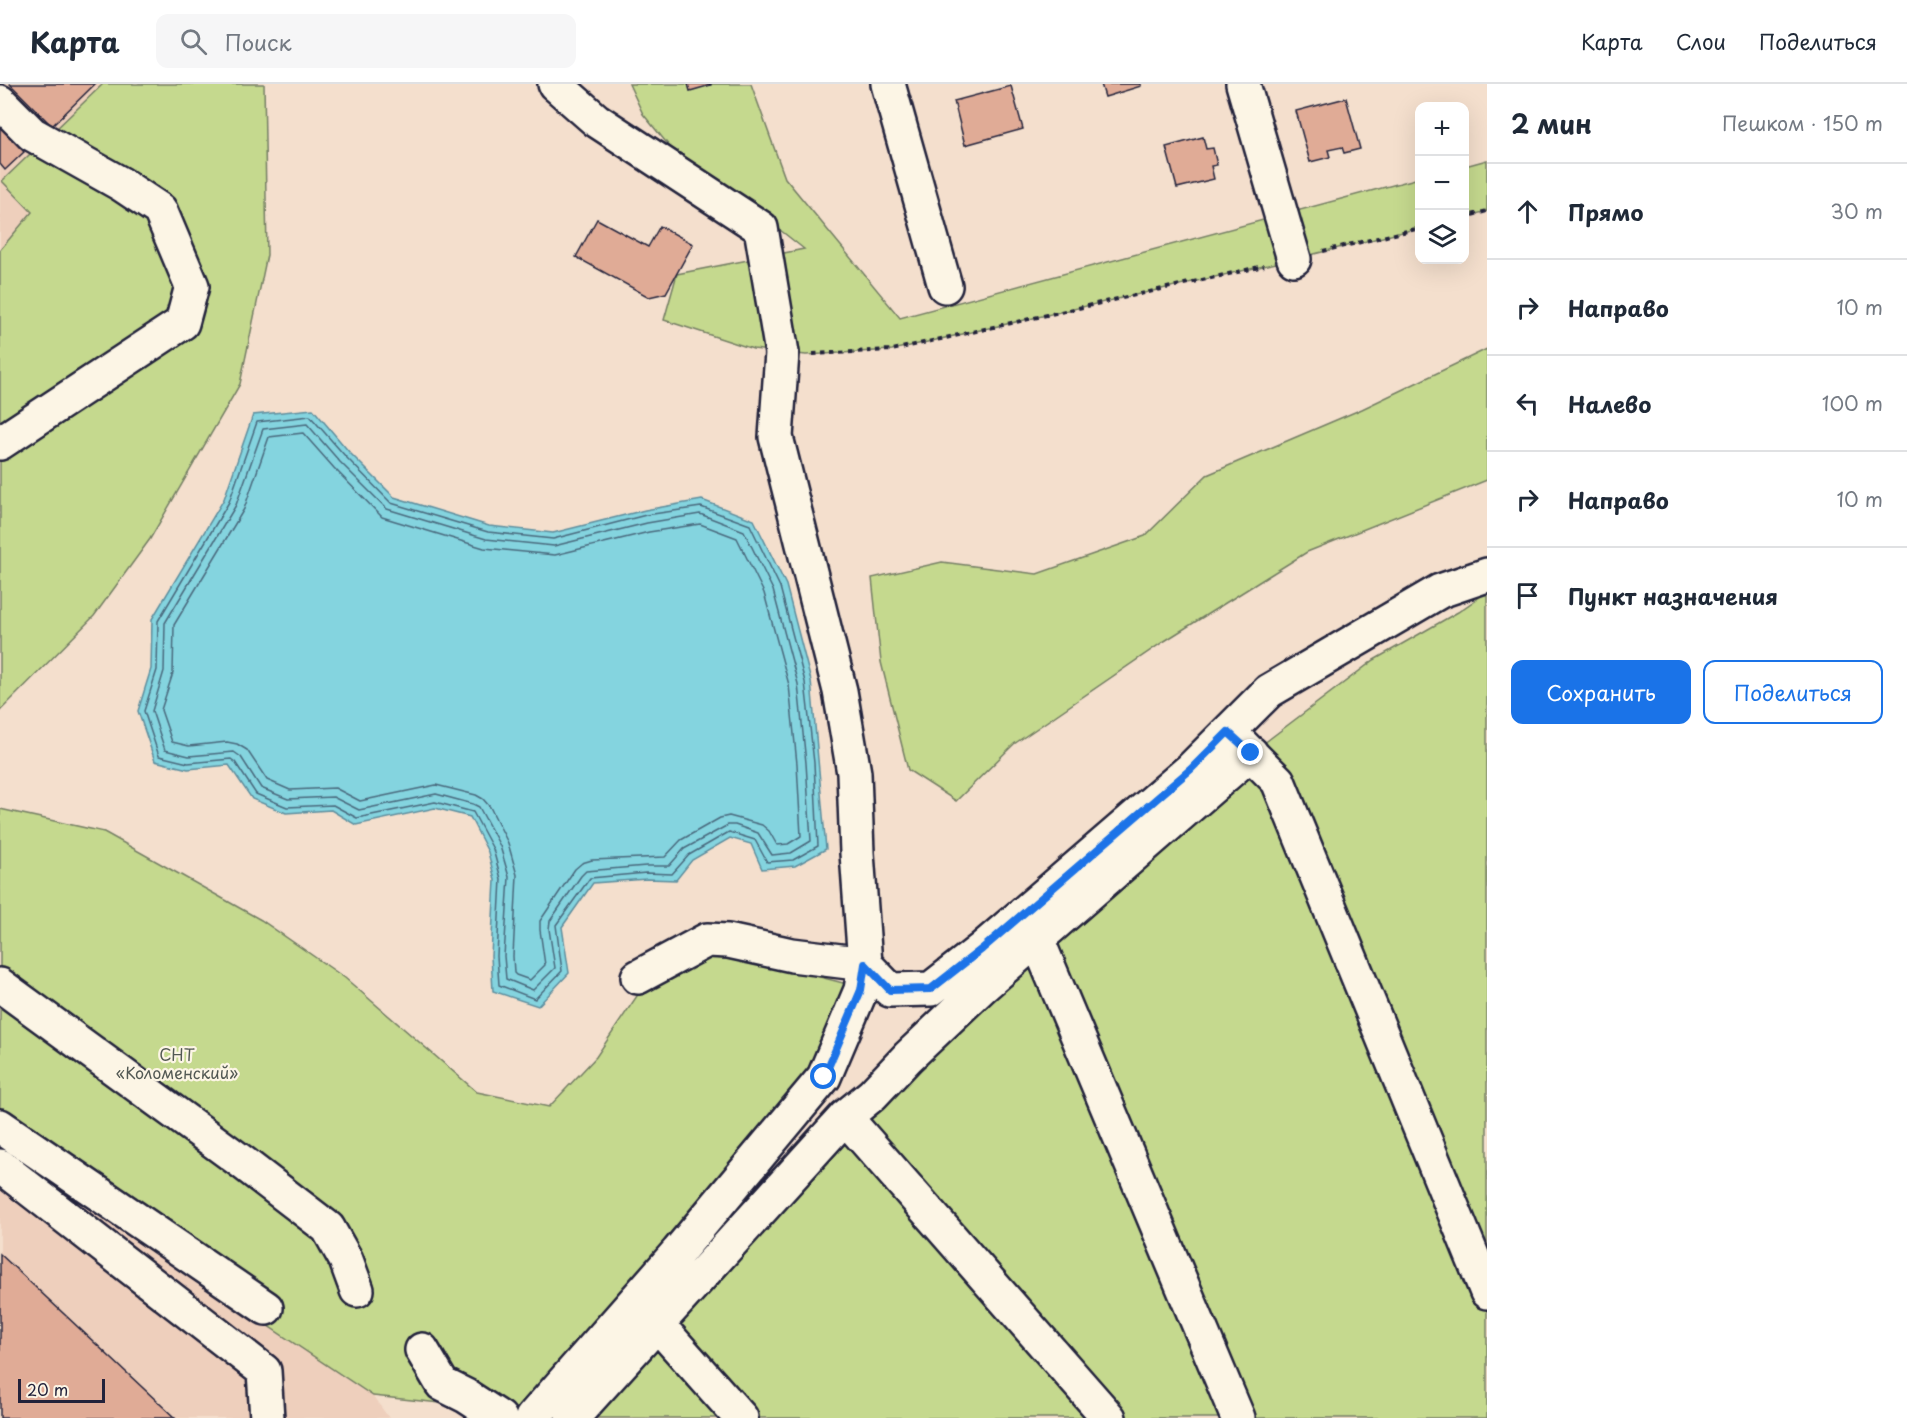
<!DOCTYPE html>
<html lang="ru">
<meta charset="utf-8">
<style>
:root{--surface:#fff;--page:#f6f6f7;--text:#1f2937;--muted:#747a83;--line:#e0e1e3;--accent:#1a73e8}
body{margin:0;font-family:"Playpen Sans",sans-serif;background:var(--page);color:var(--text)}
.controls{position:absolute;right:18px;top:18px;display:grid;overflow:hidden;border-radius:12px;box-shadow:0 6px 24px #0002}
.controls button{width:54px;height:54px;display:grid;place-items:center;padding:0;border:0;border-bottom:2px solid var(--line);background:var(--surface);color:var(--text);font:30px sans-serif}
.scale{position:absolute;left:18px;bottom:15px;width:87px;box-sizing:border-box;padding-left:6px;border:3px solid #22223b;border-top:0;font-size:16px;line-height:21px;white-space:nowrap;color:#22223b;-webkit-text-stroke:4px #fcf5e5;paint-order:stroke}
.stop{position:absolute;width:18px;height:18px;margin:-14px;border:4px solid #1a73e8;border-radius:50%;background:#fff}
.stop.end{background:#1a73e8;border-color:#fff;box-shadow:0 2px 6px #0008}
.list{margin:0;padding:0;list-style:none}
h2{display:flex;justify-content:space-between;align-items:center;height:78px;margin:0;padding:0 24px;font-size:26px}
h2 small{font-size:20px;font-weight:400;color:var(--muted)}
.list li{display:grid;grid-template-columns:39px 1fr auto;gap:18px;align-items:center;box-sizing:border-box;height:96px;padding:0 24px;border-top:2px solid var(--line)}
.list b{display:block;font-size:22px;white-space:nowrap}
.list em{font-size:20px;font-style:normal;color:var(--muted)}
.actions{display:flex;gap:12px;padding:18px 24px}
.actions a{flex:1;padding:14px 0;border:2px solid var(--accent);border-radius:12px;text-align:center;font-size:21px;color:var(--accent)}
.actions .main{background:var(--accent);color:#fff}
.icon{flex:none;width:33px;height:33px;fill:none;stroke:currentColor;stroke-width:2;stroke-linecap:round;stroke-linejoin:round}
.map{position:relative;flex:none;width:1487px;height:1334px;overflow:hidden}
header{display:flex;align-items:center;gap:36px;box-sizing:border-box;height:84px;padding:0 30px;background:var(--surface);border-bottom:2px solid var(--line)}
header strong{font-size:28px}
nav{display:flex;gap:33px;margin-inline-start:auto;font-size:21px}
.search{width:420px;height:54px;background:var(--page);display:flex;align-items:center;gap:15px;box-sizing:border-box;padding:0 21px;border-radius:12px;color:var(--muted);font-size:22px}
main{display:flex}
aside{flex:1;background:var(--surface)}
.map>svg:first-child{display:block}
.built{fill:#eecfbc}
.green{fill:#c5d98e;stroke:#747e64;stroke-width:1.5}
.water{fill:#84d4df;stroke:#5d8d9d;stroke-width:1.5}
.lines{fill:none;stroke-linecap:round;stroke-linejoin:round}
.shore{stroke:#49697d;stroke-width:1.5}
.building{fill:#e0ab96;stroke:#22223b;stroke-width:1.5}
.minor-casing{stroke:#22223b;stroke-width:38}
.path{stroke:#22223b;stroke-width:4;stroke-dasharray:4.5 4.5;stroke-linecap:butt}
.minor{stroke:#fcf5e5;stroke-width:33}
.route{stroke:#1a73e8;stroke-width:8}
.labels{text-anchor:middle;stroke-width:4.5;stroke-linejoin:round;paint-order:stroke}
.park-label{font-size:16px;fill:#535954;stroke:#fcf5e5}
</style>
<header>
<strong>Карта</strong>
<div class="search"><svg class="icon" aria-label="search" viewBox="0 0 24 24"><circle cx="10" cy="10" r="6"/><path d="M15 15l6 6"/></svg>Поиск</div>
<nav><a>Карта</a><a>Слои</a><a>Поделиться</a></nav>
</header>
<main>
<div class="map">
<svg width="1487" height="1334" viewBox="0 0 1487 1334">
<rect width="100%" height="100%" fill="#f4dfcd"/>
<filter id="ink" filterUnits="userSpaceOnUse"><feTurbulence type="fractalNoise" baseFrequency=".0167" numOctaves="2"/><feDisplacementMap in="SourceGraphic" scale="12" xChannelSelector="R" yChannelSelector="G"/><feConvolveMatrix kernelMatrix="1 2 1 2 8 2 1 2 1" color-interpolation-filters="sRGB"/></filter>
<g filter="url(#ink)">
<path class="built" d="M0,0H103L2,97L33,128L0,166Z
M0,1063L373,1312L389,1334H0Z"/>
<path class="green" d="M103,0H264L267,171L240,300L150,455L94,532L0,627V166L32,128L2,97Z
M629,0H751L785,94L900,234L1419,94V144L1294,175L892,266L806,271L753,265L664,236L677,190L804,165L755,126L679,74L643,30Z
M1487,76V127L1465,133V82Z
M1487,265V396L1307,468L1163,558L1014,660L956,717L908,686L881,578L872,494L942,478L1037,490L1145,452L1207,391L1362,325Z
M1487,508V1334H572L709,1182L1251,669L1374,576L1458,528Z
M0,725L104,748L261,836L345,894L477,1008L549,1023L596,973L645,900L707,864L851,901L804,1009L670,1157L514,1334L460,1321L373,1312L0,1063Z"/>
<path class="water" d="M313,325L350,369L394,413L489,442L553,449L645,426L702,416L754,436L786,501L811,597L826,765L795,782L762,785L751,760L730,754L692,776L676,796L647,795L593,799L562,843L569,889L538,922L493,907L491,872L495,796L488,768L470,733L435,724L356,741L331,726L286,729L252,715L229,681L188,685L155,677L138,627L151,585L152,535L224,415L253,331Z"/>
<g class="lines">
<path class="shore" d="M310,332L346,373L391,419L488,448L553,455L646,431L701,423L750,441L780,503L805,598L814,679L818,762L793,776L767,778L755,756L729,748L689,771L672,790L646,789L590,794L556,841L562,887L535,915L499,901L497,872L501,795L493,765L473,728L435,718L357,734L333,721L287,723L256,710L235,678L231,675L188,679L159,672L144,627L157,586L158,537L229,418L257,338Z
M307,340L340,378L387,425L486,455L554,462L647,439L700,430L744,447L773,506L798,600L806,679L811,757L791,769L772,771L758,749L735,741H728L684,765L669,782H646L586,787L581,792L550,837L549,845L555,884L533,906L506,895L504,872L509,793L500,762L479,723L473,720L436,710L359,726L333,713L288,715L261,704L241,673L234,668L189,672L165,666L152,627L164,587L165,539L236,421L263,345Z
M303,349L334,384L382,433L484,464L555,471L649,448L700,440L737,454L764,509L789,601L797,680L801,752L788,760L777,761L769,747L762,741L729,732L720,734L681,756L665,773L592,776L582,779L575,785L540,837V846L545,881L530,896L516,891L514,889L513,872L517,791L508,759L490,723L483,715L476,711L436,701L360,717L335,704L290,706L267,696L247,666L237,660L227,658L189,662L172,658L161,626L173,589L174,541L244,425L269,353Z"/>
</g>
<path class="building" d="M10,0H95L52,42Z
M688,0H711V1L690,7Z
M1101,0H1141V2L1105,13Z
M1011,2L1023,45L965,61L954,17Z
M1346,14L1360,65L1344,69L1342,63L1328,66L1330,73L1310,78L1296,27Z
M0,42L24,68L5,86L0,80Z
M1203,53L1206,65L1213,64L1217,81L1211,82L1214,95L1177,104L1166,63Z
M597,135L648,163L660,142L693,160L666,209L649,213L576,173Z
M0,1170L175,1334H0Z"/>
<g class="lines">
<g class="minor-casing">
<path id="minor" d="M888,0L945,202
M1243,0L1294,175
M0,18L32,50L121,100L160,126L192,202L182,239L0,359
M1236,655L1278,697L1487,1208
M1037,855L1238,1334
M638,893L707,856L728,857L792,871L865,880L890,906L931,905L982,865L1191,685L1269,607L1440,507L1487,491
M0,901L242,1078L328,1144L346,1176L357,1206
M845,1033L1109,1334
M0,1042L266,1224
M0,1082L264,1287L267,1334
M657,1240L741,1334
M422,1266L442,1300L466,1312L500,1334
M532,1334L678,1168L824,993L861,906L865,880L857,769L854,689L840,607L776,353L782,269L761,144L596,36L555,0
M572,1334L845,1033L872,1011L908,973L982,903L1251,669"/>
</g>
<path class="path" d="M1464,133L1487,127
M1323,167L1420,144
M813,270L892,266L1264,182"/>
<use href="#minor" class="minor"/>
</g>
</g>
<g class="lines" filter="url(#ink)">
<path class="route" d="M824,993L861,906L865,880L890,906L931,905L982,865L1191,685L1228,648L1251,669"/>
</g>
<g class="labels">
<g class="park-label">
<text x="177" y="977">СНТ<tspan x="177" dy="18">«Коломенский»</tspan></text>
</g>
</g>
</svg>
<div class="controls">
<button>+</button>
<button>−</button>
<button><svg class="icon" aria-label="layers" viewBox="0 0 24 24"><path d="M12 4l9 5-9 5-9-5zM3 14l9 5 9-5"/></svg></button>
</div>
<div class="scale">20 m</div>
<div class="stop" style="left:824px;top:993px"></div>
<div class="stop end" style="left:1251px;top:669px"></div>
</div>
<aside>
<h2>2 мин<small>Пешком · 150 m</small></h2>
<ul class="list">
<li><svg class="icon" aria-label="ahead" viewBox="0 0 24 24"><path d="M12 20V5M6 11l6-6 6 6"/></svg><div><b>Прямо</b></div><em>30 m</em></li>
<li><svg class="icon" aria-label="right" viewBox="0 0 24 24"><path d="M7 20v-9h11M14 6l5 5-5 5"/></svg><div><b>Направо</b></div><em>10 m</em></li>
<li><svg class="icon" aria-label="left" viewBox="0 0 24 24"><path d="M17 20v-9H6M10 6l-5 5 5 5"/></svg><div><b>Налево</b></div><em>100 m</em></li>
<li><svg class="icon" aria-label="right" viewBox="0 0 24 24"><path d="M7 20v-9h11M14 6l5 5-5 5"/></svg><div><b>Направо</b></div><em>10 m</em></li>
<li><svg class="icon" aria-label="arrive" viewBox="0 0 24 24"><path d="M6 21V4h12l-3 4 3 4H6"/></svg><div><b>Пункт назначения</b></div></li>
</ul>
<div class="actions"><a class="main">Сохранить</a><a>Поделиться</a></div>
</aside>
</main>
